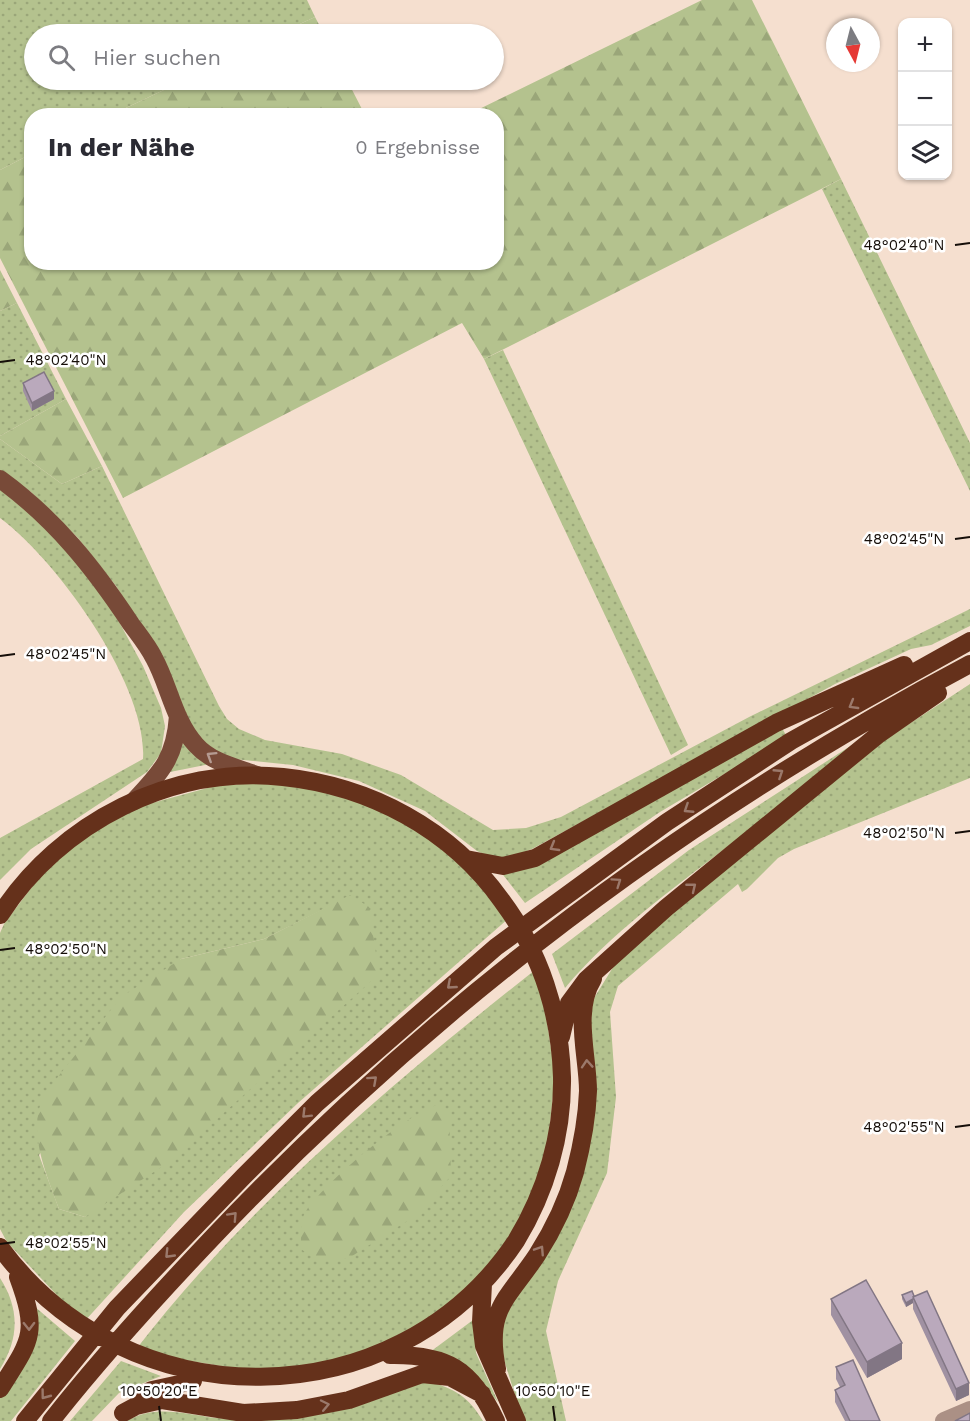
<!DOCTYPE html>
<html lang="de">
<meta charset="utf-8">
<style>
:root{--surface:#fff;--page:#f7f7f7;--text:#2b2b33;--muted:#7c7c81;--line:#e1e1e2}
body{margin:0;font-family:"Work Sans",sans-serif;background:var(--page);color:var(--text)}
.controls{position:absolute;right:18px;top:18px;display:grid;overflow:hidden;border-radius:12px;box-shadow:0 2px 4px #0004}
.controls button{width:54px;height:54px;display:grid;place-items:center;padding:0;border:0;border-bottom:2px solid var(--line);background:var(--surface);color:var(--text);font:30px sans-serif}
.compass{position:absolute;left:826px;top:18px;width:54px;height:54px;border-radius:50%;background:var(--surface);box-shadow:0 2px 4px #0004;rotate:173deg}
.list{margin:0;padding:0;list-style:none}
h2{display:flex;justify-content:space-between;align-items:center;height:78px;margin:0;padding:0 24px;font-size:26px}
h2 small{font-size:20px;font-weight:400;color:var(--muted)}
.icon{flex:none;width:33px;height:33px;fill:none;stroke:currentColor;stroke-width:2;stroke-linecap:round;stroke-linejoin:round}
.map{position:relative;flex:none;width:970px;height:1421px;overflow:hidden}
.search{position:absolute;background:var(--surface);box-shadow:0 2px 4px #0004;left:24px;top:24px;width:480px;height:66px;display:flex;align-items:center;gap:15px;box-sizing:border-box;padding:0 21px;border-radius:33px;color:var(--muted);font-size:22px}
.panel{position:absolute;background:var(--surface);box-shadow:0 2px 4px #0004;left:24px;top:108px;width:480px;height:162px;border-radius:24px}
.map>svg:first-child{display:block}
.grass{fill:url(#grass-dots);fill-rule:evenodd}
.forest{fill:url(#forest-firs)}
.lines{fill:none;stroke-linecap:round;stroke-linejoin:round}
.minor{stroke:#ab9085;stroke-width:18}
.major{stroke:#784a38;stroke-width:18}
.highway{stroke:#65311b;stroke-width:18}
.wall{fill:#a091a2}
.shaded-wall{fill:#827684}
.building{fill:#baa9bc;stroke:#827684;stroke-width:1.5}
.oneway{stroke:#9b796b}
.oneway2{stroke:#b59b92}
.ticks{fill:none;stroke:#150e09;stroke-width:2}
.ticks-label{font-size:15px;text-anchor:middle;fill:#150e09;stroke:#fff;stroke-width:5;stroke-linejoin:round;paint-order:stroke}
</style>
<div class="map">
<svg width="970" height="1421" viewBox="0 0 970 1421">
<defs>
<pattern id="grass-dots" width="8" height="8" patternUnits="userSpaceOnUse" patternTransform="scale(1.5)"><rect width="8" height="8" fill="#b4c28e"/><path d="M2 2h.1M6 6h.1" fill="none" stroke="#9aa679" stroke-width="1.8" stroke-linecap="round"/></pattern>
<pattern id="forest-firs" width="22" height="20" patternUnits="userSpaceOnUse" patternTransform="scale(1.5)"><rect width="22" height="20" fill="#b4c28e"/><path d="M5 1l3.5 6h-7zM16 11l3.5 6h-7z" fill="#9aa679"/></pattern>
</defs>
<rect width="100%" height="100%" fill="#f5dfcf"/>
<path class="grass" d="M0,0H307L315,17L278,34H34V80H185L111,115L32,116L31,154L0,170Z
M841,179L970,443V491L822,189Z
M17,303L66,399L0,436V311Z
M503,350L688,745L671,755L484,359Z
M0,439L62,484L102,466L219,706L227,719L239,729L265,740L342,754L401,775L493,830L526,828L561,817L751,716L970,609V626L931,645L911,649L835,684L532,849L511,857L493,858L477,851L425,811L359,781L293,765L223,758L193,735L138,621L116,586L78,538L31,492L0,470Z
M0,488L67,546L104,594L143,666L161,708L165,726L161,753L147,772L31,849L0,880V838L143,759C148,686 57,560 0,518Z
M970,684V778L794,849L778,858L747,889L742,892L738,884L618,986L610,1012L616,1097L607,1173L558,1281L546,1331L566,1421H523L501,1350L499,1322L567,1207L591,1003L620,956L880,743Z
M782,728L787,737L660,812L525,903L500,871Z
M184,740L210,764L170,772Z
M855,743C813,779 771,814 727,847C671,890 611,933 565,988L552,954L689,850Z
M253,783C286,785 323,787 354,798C381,807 419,830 442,848C468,867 488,894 509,918L298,1103L184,1212L83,1323L7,1242L0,1229V933L4,924L46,868L79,841L137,807L215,786ZM350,896L85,1217L59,1209L39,1155L181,959L264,939Z
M535,970L545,1008L555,1075L548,1144L524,1216L500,1254L427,1327L290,1377L134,1352C247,1205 391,1084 535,970Z
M0,1278C20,1309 19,1339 0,1369Z
M34,1306L75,1341L11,1421H0V1398Z
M473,1320L476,1353L498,1402L473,1374L430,1352Z
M121,1361L161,1376L119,1393L92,1421H70Z
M429,1381C456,1390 468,1396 483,1421H127C155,1404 186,1414 216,1418C282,1421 366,1400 429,1381Z"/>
<path class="forest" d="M702,0H752L841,179L484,359L462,323L123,498L0,258V170L31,154L32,262H496V116L467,115Z
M315,17L324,34H278Z
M185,80H347L365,115H111Z
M0,270L17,303L0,311Z
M66,399L102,466L62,484L0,439V436Z
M350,895L369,907L379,974L169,1162L85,1217L59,1209C46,1173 25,1128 46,1092L121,997L181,959L264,939Z
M440,1104L449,1112L451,1176L415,1216L349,1258L319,1262L301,1249C301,1239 300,1221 305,1213C323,1183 407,1113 440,1104Z"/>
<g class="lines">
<path class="minor" d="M944,1421L970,1410"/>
<path class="major" d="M0,479C55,519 94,568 131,624C139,635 148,646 154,658C169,685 174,721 196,745C211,762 235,767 257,775
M134,801C162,771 175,758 178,716"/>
<path class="highway" d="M466,859L503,866L535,858L776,723L904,665
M0,915C60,822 172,765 283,777C370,786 451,829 502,901C540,952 560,1013 562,1077C563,1134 546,1192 516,1241C396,1421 127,1421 0,1247
M561,1037L569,1003L586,980L666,908L879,734L938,693
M483,1284L481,1322L484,1346L517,1421
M390,1355C447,1354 472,1369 496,1421
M497,1369C485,1309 507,1300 537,1255C553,1230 567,1201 575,1172C582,1145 587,1119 588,1091C588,1056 573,1011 593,979
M0,1389C31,1340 39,1334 18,1277
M139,1396L152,1390L193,1381
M123,1413L136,1406L162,1400L243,1413L297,1410L349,1400L422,1374L450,1377L482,1394
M25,1421L117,1308L243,1177L317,1103L496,947L667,822L791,741L970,641
M51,1421C102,1356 157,1296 214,1236C435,1003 687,814 970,664"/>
</g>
<path class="wall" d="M23,383L54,399L32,411L23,391Z
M912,1291L969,1395L956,1401L913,1309V1303L906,1307L902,1299V1295Z
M831,1299L902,1359L867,1378L831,1315Z
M836,1367L880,1421H845L835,1402V1390L840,1387L836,1379Z"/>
<path class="shaded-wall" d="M54,391V399L32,411V403Z
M913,1299V1303L906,1307V1303Z
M902,1343V1359L867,1378V1362Z
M969,1383V1395L956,1401V1389Z"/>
<path class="building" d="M44,372L54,391L32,403L23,383Z
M866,1280L902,1343L867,1362L831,1299Z
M912,1291L914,1296L913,1299L906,1303L902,1295Z
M927,1291L969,1383L956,1389L913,1297Z
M853,1360L880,1421H850L835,1390L845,1385L836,1367Z
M970,1413V1421H955Z"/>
<defs><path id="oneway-chevron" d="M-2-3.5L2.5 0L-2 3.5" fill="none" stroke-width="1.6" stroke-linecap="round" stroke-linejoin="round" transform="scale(1.5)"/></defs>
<g class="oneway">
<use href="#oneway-chevron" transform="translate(853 705) rotate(150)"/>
<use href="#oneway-chevron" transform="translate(779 773) rotate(-33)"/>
<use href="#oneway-chevron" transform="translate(688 809) rotate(147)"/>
<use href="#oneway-chevron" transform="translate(554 847) rotate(150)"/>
<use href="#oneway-chevron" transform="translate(617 882) rotate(-35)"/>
<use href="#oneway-chevron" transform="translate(692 887) rotate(-39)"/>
<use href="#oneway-chevron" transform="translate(451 985) rotate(139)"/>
<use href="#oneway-chevron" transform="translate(587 1064) rotate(-94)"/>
<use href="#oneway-chevron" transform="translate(373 1080) rotate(-42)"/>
<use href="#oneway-chevron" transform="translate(306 1114) rotate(135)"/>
<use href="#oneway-chevron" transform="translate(233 1216) rotate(-47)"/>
<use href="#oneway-chevron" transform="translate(540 1250) rotate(-57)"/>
<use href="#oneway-chevron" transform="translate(169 1254) rotate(134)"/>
<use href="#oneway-chevron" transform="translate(29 1326) rotate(89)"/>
<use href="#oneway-chevron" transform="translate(45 1395) rotate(127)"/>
<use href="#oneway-chevron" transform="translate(325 1405) rotate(-12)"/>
</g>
<use class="oneway2" href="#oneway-chevron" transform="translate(211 756) rotate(-148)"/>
<path class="ticks" d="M955,245L970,243M0,362L15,360M955,539L970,537M0,656L15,654M955,833L970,831M0,950L15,948M955,1127L970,1125M0,1244L15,1242M159,1406L161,1421M553,1406L555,1421"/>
<g class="ticks-label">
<text x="904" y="250">48°02'40"N</text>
<text x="66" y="365">48°02'40"N</text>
<text x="904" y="544">48°02'45"N</text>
<text x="66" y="659">48°02'45"N</text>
<text x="904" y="838">48°02'50"N</text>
<text x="66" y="954">48°02'50"N</text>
<text x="904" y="1132">48°02'55"N</text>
<text x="66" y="1248">48°02'55"N</text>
<text x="159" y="1396">10°50'20"E</text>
<text x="553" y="1396">10°50'10"E</text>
</g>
</svg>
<div class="controls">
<button>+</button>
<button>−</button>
<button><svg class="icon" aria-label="layers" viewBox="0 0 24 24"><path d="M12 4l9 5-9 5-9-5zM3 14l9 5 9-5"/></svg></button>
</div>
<svg class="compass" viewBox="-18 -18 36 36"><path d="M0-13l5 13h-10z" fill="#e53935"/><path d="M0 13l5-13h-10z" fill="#7c7c81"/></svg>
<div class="search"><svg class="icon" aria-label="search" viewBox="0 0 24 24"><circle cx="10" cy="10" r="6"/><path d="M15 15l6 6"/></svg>Hier suchen</div>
<section class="panel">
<h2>In der Nähe<small>0 Ergebnisse</small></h2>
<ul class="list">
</ul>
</section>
</div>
